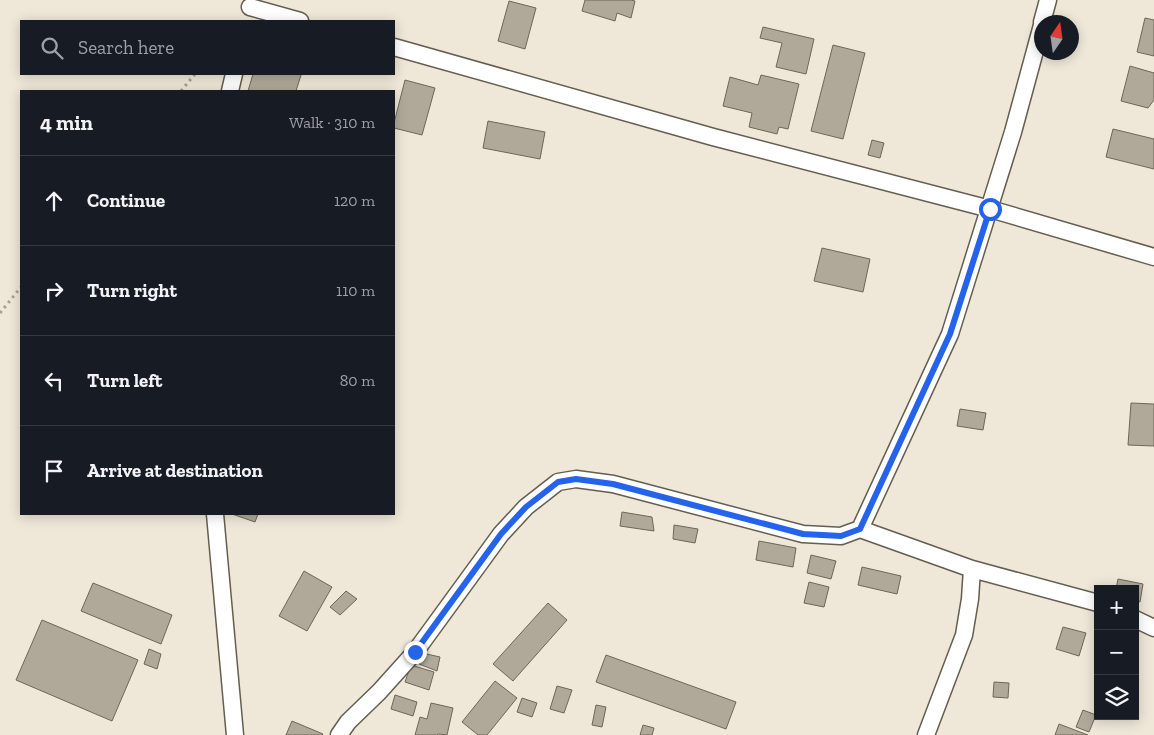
<!DOCTYPE html>
<meta charset="utf-8">
<style>
:root{--surface:#171b24;--page:#242831;--text:#f1f3f6;--muted:#9ea1a6;--line:#363941}
body{margin:0;font-family:"Zilla Slab",serif;background:var(--page);color:var(--text)}
.controls{position:absolute;right:15px;bottom:15px;display:grid;overflow:hidden;border-radius:0px;box-shadow:0 2px 12px #0003}
.controls button{width:45px;height:45px;display:grid;place-items:center;padding:0;border:0;border-bottom:1px solid var(--line);background:var(--surface);color:var(--text);font:25px sans-serif}
.compass{position:absolute;left:1034px;top:15px;width:45px;height:45px;border-radius:50%;background:var(--surface);box-shadow:0 2px 12px #0003;rotate:13deg}
.stop{position:absolute;width:15px;height:15px;margin:-11px;border:4px solid #2563eb;border-radius:50%;background:#fff}
.stop.end{background:#2563eb;border-color:#fff;box-shadow:0 1px 5px #0008}
.list{margin:0;padding:0;list-style:none}
h2{display:flex;justify-content:space-between;align-items:center;height:65px;margin:0;padding:0 20px;font-size:21px}
h2 small{font-size:16px;font-weight:400;color:var(--muted)}
.list li{display:grid;grid-template-columns:32px 1fr auto;gap:15px;align-items:center;box-sizing:border-box;height:90px;padding:0 20px;border-top:1px solid var(--line)}
.list b{display:block;font-size:19px;white-space:nowrap}
.list em{font-size:16px;font-style:normal;color:var(--muted)}
.icon{flex:none;width:28px;height:28px;fill:none;stroke:currentColor;stroke-width:2;stroke-linecap:round;stroke-linejoin:round}
.map{position:relative;flex:none;width:1154px;height:735px;overflow:hidden}
.search{position:absolute;background:var(--surface);box-shadow:0 2px 12px #0003;left:20px;top:20px;width:375px;height:55px;display:flex;align-items:center;gap:12px;box-sizing:border-box;padding:0 18px;border-radius:0px;color:var(--muted);font-size:19px}
.panel{position:absolute;background:var(--surface);box-shadow:0 2px 12px #0003;left:20px;top:90px;width:375px;height:425px;border-radius:0px}
.map>svg:first-child{display:block}
.building{fill:#b0a99a;stroke:#6d6759}
.lines{fill:none;stroke-linecap:round;stroke-linejoin:round}
.minor-casing{stroke:#645e50;stroke-width:19}
.path{stroke:#a7a195;stroke-width:3;stroke-dasharray:2.5 4;stroke-linecap:butt}
.minor{stroke:#fff;stroke-width:16}
.route{stroke:#2563eb;stroke-width:6}
</style>
<div class="map">
<svg width="1154" height="735" viewBox="0 0 1154 735">
<rect width="100%" height="100%" fill="#efe7d8"/>
<path class="building" d="M585,0H631L635,1L631,18L617,13L615,21L582,11Z
M509,1L536,8L525,49L498,41Z
M1145,18L1154,20V56L1137,52Z
M763,27L814,39L806,74L776,67L782,43L760,38Z
M833,45L865,53L843,139L811,131Z
M1130,66L1154,73V100L1148,108L1121,101Z
M253,74H297L301,75L296,91H248Z
M761,75L799,84L788,129L779,127L777,134L749,127L752,113L723,106L730,77L758,85Z
M405,80L435,88L422,135L394,128V123Z
M488,121L545,132L540,159L483,148Z
M1113,129L1154,139V169L1106,157Z
M872,140L884,143L880,158L868,155Z
M822,248L870,259L863,292L814,281Z
M1131,403L1154,404V446L1128,445Z
M960,409L986,413L983,430L957,426Z
M622,512L652,517L654,531L620,526Z
M232,514H258L255,522Z
M674,525L698,529L695,543L673,539Z
M759,541L796,548L793,567L756,560Z
M811,555L836,561L831,579L807,573Z
M862,567L901,576L897,594L858,585Z
M304,571L332,587L307,631L279,616Z
M1118,579L1143,584L1140,602L1135,601V589H1116Z
M809,582L829,587L824,607L804,603Z
M93,583L172,615L161,644L81,611Z
M346,591L357,599L340,615L330,607Z
M548,603L567,620L513,681L493,664Z
M42,620L138,660L112,721L16,680Z
M1063,627L1086,633L1079,656L1056,649Z
M149,649L161,654L157,669L144,664Z
M422,653L440,657L437,671L419,664Z
M606,655L736,702L726,729L596,682Z
M411,665L434,672L429,690L405,682Z
M495,681L517,698L487,735H478L462,722Z
M994,682L1009,683L1008,698L993,697Z
M557,686L572,690L564,713L550,709Z
M395,695L417,702L413,716L391,709Z
M522,698L537,703L532,717L517,712Z
M431,703L453,708L447,735L438,734L437,735H415L420,717L427,719Z
M596,705L606,707L602,727L592,725Z
M1083,710L1096,715L1089,732L1076,727Z
M292,721L323,734L322,735H286Z
M1059,724L1088,735H1055Z
M643,725L654,728L652,735H640Z"/>
<g class="lines">
<g class="minor-casing">
<path id="minor" d="M250,7L300,21
M1042,22L1048,0
M394,47L713,137L990,209L1154,257
M230,91L234,74
M215,514L235,735
M860,529L972,569L1098,603
M1135,619L1154,628
M339,735L348,722L379,692L415,652L501,534L526,507L558,482L576,479L613,484L803,534L841,536L860,529L950,334L1013,132L1042,25
M926,735L964,635L970,599L972,569"/>
</g>
<path class="path" d="M181,91L195,74
M0,313L21,287"/>
<use href="#minor" class="minor"/>
</g>
<g class="lines">
<path class="route" d="M415,652L501,534L526,507L558,482L576,479L613,484L803,534L841,536L860,529L950,334L990,209"/>
</g>
</svg>
<div class="controls">
<button>+</button>
<button>−</button>
<button><svg class="icon" aria-label="layers" viewBox="0 0 24 24"><path d="M12 4l9 5-9 5-9-5zM3 14l9 5 9-5"/></svg></button>
</div>
<svg class="compass" viewBox="-18 -18 36 36"><path d="M0-13l5 13h-10z" fill="#e53935"/><path d="M0 13l5-13h-10z" fill="#9ea1a6"/></svg>
<div class="stop" style="left:990px;top:209px"></div>
<div class="stop end" style="left:415px;top:652px"></div>
<div class="search"><svg class="icon" aria-label="search" viewBox="0 0 24 24"><circle cx="10" cy="10" r="6"/><path d="M15 15l6 6"/></svg>Search here</div>
<section class="panel">
<h2>4 min<small>Walk · 310 m</small></h2>
<ul class="list">
<li><svg class="icon" aria-label="ahead" viewBox="0 0 24 24"><path d="M12 20V5M6 11l6-6 6 6"/></svg><div><b>Continue</b></div><em>120 m</em></li>
<li><svg class="icon" aria-label="right" viewBox="0 0 24 24"><path d="M7 20v-9h11M14 6l5 5-5 5"/></svg><div><b>Turn right</b></div><em>110 m</em></li>
<li><svg class="icon" aria-label="left" viewBox="0 0 24 24"><path d="M17 20v-9H6M10 6l-5 5 5 5"/></svg><div><b>Turn left</b></div><em>80 m</em></li>
<li><svg class="icon" aria-label="arrive" viewBox="0 0 24 24"><path d="M6 21V4h12l-3 4 3 4H6"/></svg><div><b>Arrive at destination</b></div></li>
</ul>
</section>
</div>
